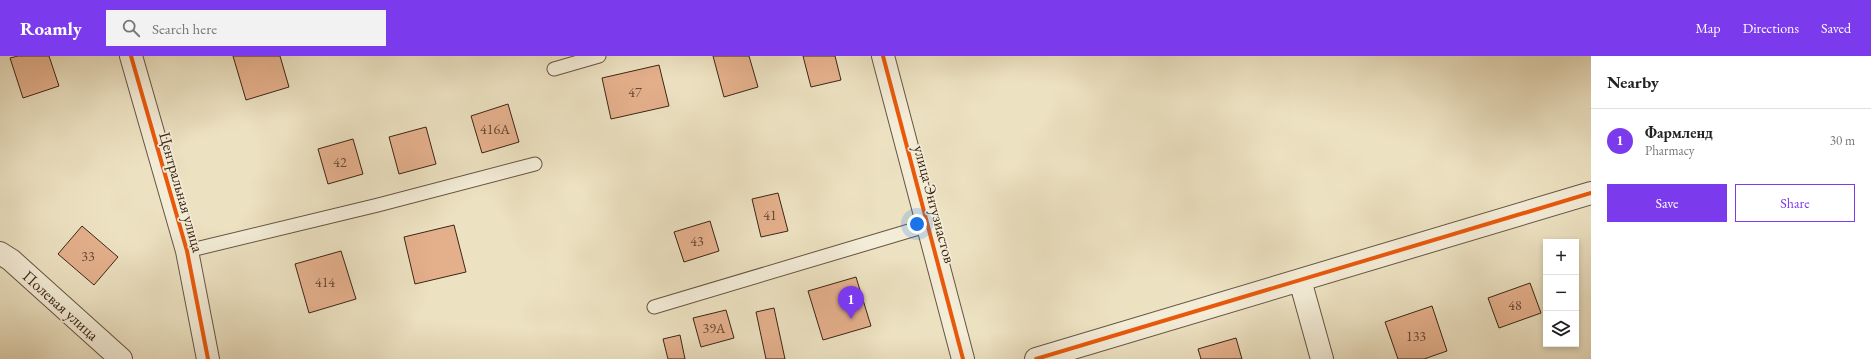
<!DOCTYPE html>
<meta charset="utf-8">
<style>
:root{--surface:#fff;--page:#f2f2f2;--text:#222;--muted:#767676;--line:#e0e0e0;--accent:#7c3aed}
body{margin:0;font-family:"EB Garamond",serif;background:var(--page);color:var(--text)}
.controls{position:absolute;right:12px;bottom:12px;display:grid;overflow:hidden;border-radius:0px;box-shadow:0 2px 6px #0003}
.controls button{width:36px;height:36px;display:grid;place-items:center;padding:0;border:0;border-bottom:1px solid var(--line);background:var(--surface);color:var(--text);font:20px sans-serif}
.you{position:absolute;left:917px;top:168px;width:14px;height:14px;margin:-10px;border:3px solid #fff;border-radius:50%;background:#1a73e8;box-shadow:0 0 0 6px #1a73e833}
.badge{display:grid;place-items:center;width:26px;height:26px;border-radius:50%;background:var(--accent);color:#fff;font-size:13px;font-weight:700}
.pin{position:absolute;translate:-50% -33px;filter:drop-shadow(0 1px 2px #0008)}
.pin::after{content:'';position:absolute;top:21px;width:14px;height:12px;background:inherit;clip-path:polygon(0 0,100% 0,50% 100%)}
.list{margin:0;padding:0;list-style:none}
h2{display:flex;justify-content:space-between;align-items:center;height:52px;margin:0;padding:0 16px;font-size:17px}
h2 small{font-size:13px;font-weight:400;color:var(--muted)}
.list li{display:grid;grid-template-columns:26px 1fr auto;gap:12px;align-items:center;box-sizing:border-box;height:64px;padding:0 16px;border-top:1px solid var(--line)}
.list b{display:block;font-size:15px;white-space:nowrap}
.list p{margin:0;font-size:13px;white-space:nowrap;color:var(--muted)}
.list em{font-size:13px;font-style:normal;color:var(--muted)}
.actions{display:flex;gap:8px;padding:12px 16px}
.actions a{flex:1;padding:9px 0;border:1px solid var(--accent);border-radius:0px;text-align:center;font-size:14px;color:var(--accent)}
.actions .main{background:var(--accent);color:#fff}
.icon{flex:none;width:22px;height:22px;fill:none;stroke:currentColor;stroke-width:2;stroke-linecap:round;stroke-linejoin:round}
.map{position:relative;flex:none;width:1591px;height:303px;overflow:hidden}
header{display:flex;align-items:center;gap:24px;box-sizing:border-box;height:56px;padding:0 20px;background:var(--accent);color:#fff}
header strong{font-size:19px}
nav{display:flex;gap:22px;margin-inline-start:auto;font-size:14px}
.search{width:280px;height:36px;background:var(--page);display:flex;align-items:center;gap:10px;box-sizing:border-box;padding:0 14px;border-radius:0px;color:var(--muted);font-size:15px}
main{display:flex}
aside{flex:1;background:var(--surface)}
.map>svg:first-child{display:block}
.building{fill:#e4b08c;stroke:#3b2515}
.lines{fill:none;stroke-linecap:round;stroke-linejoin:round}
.lane-casing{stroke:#675440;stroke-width:15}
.street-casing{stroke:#675440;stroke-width:24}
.lane{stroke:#f3ecd7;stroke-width:13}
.street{stroke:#f3ecd7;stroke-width:22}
.cycleway-casing{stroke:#f3ecd7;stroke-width:6}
.cycleway{stroke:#e8590c;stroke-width:4}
.labels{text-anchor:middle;stroke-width:3.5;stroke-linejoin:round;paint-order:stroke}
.number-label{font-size:14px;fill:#654833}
.street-label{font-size:16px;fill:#3b2515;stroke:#f3ecd7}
</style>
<header>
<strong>Roamly</strong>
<div class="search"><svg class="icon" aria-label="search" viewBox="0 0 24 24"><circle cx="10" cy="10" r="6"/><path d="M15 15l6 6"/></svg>Search here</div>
<nav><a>Map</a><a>Directions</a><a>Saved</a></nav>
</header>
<main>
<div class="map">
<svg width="1591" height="303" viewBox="0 0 1591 303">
<rect width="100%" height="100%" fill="#ece1c1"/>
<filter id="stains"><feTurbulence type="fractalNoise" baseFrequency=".005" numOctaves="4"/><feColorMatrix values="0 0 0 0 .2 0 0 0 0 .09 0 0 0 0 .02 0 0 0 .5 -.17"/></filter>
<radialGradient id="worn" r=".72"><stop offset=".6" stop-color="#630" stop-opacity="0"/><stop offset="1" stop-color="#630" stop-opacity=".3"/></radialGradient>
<path class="building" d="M18,0H49L59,30L23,42L10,2Z
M233,0H280L289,31L246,44Z
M713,0H749L758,31L724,41Z
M803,0H835L841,24L811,31Z
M659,9L669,50L611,63L602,22Z
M508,48L519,86L482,97L471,60Z
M426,71L436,108L399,118L389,81Z
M353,83L363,118L328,128L318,93Z
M778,137L788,175L761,181L752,143Z
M710,165L719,195L684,206L674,176Z
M454,169L466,216L415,228L404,181Z
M82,170L118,201L94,229L58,198Z
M341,195L356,243L309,257L295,208Z
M856,221L871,270L823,284L808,235Z
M1530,227L1541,257L1499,272L1488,242Z
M1432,250L1447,295L1424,303H1398L1385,266Z
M774,252L785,303H766L756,256Z
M726,254L734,282L701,291L693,262Z
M680,279L685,303H668L663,283Z
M1236,282L1242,303H1201L1198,293Z"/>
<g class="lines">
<g class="lane-casing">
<path id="lane" d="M554,13L599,0
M187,195L378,149L535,108
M654,251L929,169"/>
</g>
<g class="street-casing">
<path id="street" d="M131,0L187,195L208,303
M883,0L963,303
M0,197L11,204L121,303
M1300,224L1322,303
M1036,303L1591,137"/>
</g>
<use href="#lane" class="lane"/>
<use href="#street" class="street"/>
<g class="cycleway-casing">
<path id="cycleway" d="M131,0L187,195L208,303
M883,0L963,303
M1036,303L1591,137"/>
</g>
<use href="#cycleway" class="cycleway"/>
</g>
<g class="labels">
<g class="number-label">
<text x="635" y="41">47</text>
<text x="495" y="78">416А</text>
<text x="340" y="111">42</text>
<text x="770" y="164">41</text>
<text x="697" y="190">43</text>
<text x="88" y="205">33</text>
<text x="325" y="231">414</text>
<text x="1515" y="254">48</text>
<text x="714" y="277">39А</text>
<text x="1416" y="285">133</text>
</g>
<g class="street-label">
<text transform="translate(182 136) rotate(74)" y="6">Центральная улица</text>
<text transform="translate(935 148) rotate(75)" y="6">улица Энтузиастов</text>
<text transform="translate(61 249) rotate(42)" y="6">Полевая улица</text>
</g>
</g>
<rect width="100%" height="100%" filter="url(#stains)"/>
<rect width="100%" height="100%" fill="url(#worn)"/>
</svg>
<div class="controls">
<button>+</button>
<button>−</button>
<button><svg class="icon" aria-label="layers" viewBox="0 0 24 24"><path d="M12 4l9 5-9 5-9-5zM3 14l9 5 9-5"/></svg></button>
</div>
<div class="you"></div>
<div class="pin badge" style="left:851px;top:263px">1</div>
</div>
<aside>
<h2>Nearby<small></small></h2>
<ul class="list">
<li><span class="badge">1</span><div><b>Фармленд</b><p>Pharmacy</p></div><em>30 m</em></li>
</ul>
<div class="actions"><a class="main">Save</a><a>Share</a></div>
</aside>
</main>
